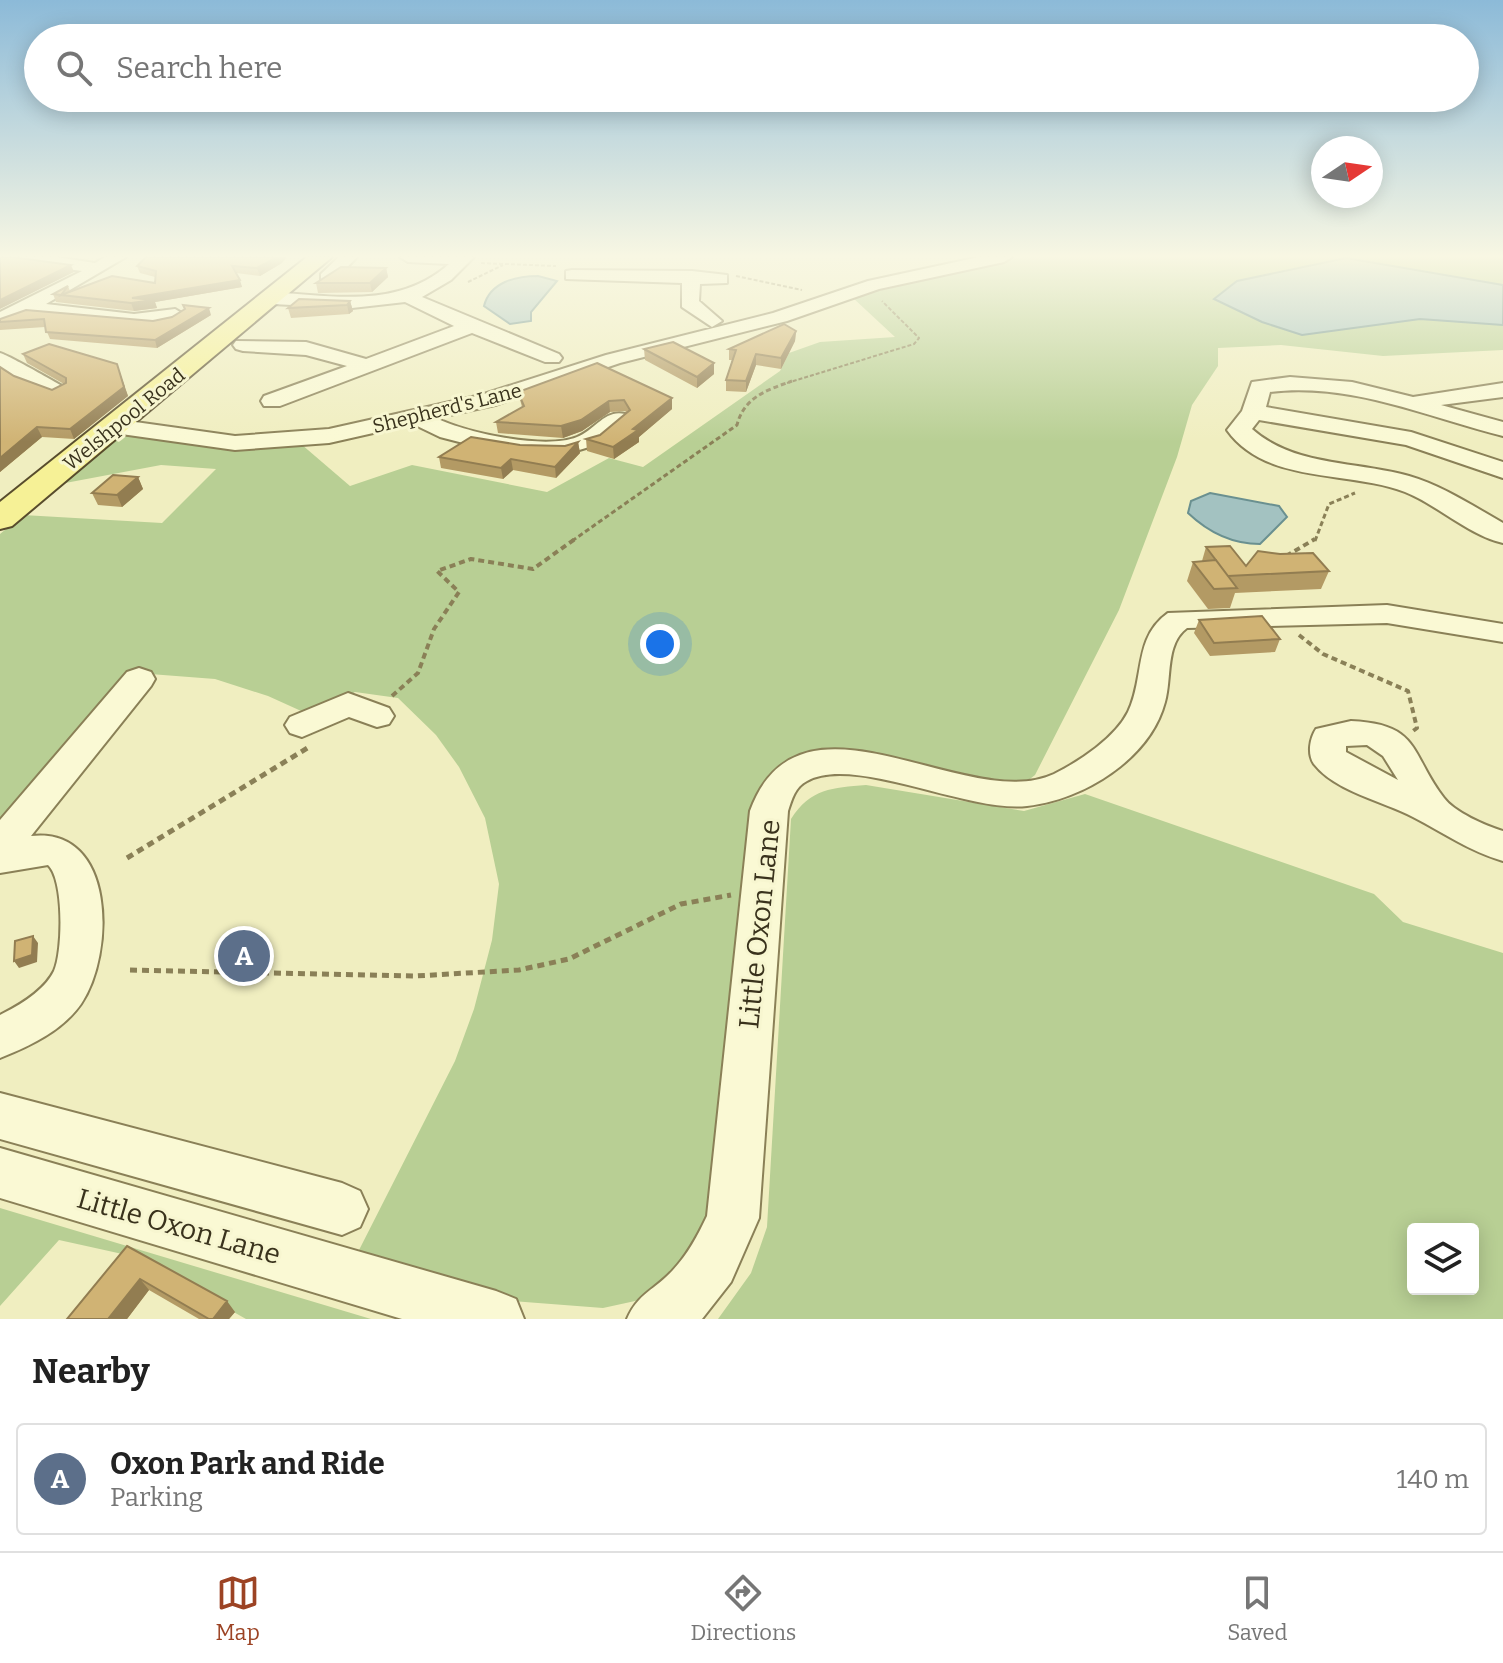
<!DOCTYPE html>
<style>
:root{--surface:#fff;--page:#f6f6f6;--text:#222;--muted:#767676;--line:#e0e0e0;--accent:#9c4324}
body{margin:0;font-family:Bitter,serif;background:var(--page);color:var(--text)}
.controls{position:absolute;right:24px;bottom:24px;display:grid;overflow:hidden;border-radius:8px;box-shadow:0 4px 20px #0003}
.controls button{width:72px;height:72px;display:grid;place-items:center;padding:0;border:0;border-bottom:2px solid var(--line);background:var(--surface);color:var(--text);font:40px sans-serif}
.compass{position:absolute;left:1311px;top:136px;width:72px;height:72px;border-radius:50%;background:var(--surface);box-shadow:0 4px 20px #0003;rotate:77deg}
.you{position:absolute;left:660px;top:644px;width:28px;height:28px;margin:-20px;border:6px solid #fff;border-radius:50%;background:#1a73e8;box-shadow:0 0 0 12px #1a73e833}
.badge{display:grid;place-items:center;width:52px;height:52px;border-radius:50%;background:var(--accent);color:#fff;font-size:26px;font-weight:700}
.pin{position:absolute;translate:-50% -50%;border:4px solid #fff;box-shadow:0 2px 8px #0006}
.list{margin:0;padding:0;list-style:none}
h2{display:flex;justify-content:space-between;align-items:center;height:104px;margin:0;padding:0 32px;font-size:34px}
h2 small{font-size:26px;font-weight:400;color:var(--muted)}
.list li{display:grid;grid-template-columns:52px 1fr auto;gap:24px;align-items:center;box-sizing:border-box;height:112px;margin:0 16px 16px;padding:0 16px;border:2px solid var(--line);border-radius:8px}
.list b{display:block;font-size:30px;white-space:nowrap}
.list p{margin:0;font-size:26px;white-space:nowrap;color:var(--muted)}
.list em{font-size:26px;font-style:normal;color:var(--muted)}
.icon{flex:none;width:44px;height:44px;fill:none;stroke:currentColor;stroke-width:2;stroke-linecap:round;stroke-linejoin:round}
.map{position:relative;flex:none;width:1503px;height:1319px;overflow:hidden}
.search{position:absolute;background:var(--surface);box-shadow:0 4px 20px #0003;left:24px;right:24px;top:24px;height:88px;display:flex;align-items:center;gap:20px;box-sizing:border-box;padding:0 28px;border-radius:44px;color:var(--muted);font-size:30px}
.sheet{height:232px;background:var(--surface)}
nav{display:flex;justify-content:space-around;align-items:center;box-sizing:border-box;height:112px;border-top:2px solid var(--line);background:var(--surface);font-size:22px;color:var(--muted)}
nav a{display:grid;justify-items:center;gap:4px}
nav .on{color:var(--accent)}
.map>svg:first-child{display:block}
.green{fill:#b8cf94;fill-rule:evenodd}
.water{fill:#a3c2c1;stroke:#6a9090;stroke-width:2}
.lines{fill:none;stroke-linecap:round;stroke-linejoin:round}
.minor-casing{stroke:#8a8057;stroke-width:4}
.major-casing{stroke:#584c2c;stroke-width:4}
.path-far3{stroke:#8a8057;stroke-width:2;stroke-dasharray:4 2;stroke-linecap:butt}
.path-far2{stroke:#8a8057;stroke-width:3;stroke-dasharray:5 3;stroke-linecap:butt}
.path-far1{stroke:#8a8057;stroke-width:4;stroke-dasharray:6 4;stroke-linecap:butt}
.path{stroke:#8a8057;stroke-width:5;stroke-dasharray:7 5;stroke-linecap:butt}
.minor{fill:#faf9d4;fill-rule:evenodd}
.major{fill:#f6f196;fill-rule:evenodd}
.wall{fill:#b39a64}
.shaded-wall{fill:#927d51}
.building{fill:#d0b374;stroke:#927d51;stroke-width:2}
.labels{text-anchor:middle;stroke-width:6;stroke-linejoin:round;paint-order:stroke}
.far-street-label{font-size:20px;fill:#39321c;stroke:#f7f6d0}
.near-street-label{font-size:28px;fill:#39321c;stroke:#f7f6d0}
</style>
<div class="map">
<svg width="1503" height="1319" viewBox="0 0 1503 1319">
<rect width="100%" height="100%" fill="#f0eec0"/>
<path class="green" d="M1023,257H1503V285L1346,258L1237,281L1215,299L1262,322L1302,335L1420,319L1503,325V350L1383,356L1281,345L1218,348V366L1192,405L1177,457L1119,610L1035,775L1026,782L1001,783L799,760L767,779L706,1248L658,1296L603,1308L512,1301L356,1256L455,1061L474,1009L492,940L499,884L485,818L459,767L436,735L398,698L355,692L310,715L268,696L215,679L137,673L0,828V534L23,515L162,523L216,469L161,465L60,484L119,434L236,450L301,444L350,486L412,465L547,492L609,458L643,467L780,371L789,353L820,342L895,337L852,297Z
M866,785L1024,811L1085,794L1374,894L1403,922L1503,953V1319H718L751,1273L767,1227L791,819C811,788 832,788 866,785ZM1473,1229V1289H1413V1229Z
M0,1208L371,1319H246L136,1257L59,1240L0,1306Z"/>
<path class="water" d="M1346,258L1503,285V325L1420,319L1302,335L1262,322L1214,299L1237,281Z
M538,276L557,281L531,312V321L510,324L484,306C490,282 516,276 538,276Z
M1210,493L1279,506L1287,517L1260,544C1231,544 1208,532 1188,513L1191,501Z"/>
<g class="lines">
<g class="minor-casing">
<path id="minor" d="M8,257H56L95,263L105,257H126L46,304L134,314L175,309L185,315C161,340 63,313 29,314C20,314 10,322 0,325V312L82,271L16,262Z
M339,257H357L333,282H321V274Z
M400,257H474L451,280L422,297L559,354L562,358L559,362H545L472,333L280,406H264L261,401L264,396L347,366L306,355L243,351L236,349L233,345L236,341L306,342L366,359L454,326L405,302L352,308L272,304L263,298L272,292C333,296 399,309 449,264L408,262Z
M979,257H1012L1004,262L879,289L787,321L620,363L495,405L436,418C467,433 545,450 577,437C595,430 605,409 625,414L629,419L599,444L566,454L522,453L471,445L440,437L413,424L329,443L235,450L114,433L102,426L114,419L235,436L329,429L481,395L606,355L773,313L868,281Z
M572,270L692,271L727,275V283L700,284L699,301L722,321L712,327L682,307V283L566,279V271Z
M0,353C6,354 65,387 68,390L57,397L19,383L0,369Z
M1290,377L1352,382L1413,397L1503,383V397L1441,405L1503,422V436C1427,417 1350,382 1270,392L1266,407L1411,432L1503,462V478L1406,445L1259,420L1252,429C1295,467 1357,461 1409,476C1443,486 1473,506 1503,523V543C1468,535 1438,505 1405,492C1349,470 1266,485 1227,430L1242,411L1252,382Z
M1387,605L1503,624V642L1387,623L1187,628C1165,644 1172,678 1165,702C1150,759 1083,800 1027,806C969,813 852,754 807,781C795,787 792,799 788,811L759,1218L731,1282L702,1319H627C638,1293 655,1290 673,1270C688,1254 698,1235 707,1216L750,811C800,673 966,815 1054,774C1080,761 1115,738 1128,712C1145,677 1133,638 1168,613Z
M139,668L151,672L155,679L151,686L31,836C116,826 115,954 81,1004C62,1031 30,1046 0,1058V1015C20,1005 44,991 54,971C63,951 64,879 48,865L0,873V820L127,672Z
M348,693L389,708L394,716L389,724L377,727L349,717L302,737L290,733L285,725L290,717Z
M1351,721C1421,724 1410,754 1444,798C1454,812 1486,826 1503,831V861C1469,851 1444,833 1413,817C1383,801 1336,792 1314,764C1307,754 1310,738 1316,729ZM1367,745L1383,756L1398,780L1346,752V746Z
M0,1093L342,1183L360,1191L368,1209L360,1227L342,1235L0,1139Z
M0,1148L496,1291L516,1299L524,1319H402L0,1198Z"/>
</g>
<g class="major-casing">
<path id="major" d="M307,257H332L12,526L0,529V502Z"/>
</g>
<path class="path-far3" d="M481,263L556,266
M736,276L802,290
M468,282L503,265
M787,383L914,344L919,338L882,301"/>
<path class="path-far2" d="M572,541L737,425C744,397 767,390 792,381
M1315,541L1329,504L1355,493"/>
<path class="path-far1" d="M1286,556L1315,539
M1299,635L1323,654L1408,691L1417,728L1413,731
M392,696L418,673L434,629L459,592L437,571L471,559L533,569L575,539"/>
<path class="path" d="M127,858L309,747
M130,970L415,976L519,970L569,959L681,904L731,895"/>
<use href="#minor" class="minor"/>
<use href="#major" class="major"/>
</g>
<path class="wall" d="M282,263L260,276L236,273L242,287L155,302L157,308L134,311L56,302L53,294L68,286L70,291L155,283V277L140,273L137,266Z
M386,268L388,277L372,292L318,293L316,283Z
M350,301L353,311L349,314L291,318L288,308Z
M183,305L211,315L157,348L50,339L45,327L0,330V319L153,321L172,317L185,310Z
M796,331L795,341L781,369L756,365L746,392L726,391V380L732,360H729V349Z
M644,349L714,363V374L697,388L645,360Z
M23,354L120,374L128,396L74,439L42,437L0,472V367L14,376L52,390L64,384L27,363Z
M597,363L672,409L639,437V442L614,459L587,451L586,439L600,435L627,413L625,411L610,412L582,431L563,438L498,433L496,422L522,407L518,392Z
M578,442L580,453L556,478L513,470L503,479L441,468L439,457L520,445L565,446Z
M138,477L143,489L122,507L98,505L92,493Z
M1206,547L1246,566L1329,571L1321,589L1235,593L1230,608L1208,609L1187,581L1193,562L1202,561Z
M1199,620L1280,639L1275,652L1210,656L1194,633Z
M127,1246L235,1312L229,1319H199L149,1290L127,1319Z"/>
<path class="shaded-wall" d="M277,257H287L282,263L260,276L257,268Z
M71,265L74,272L0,309V300Z
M386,268L388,277L372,292L370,283Z
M240,280L242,287L155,302L157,308L134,311L131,303L132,298Z
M350,301L353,311L349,314L347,305Z
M209,308L211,315L157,348L155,340Z
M796,331L795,341L781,369V358Z
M756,354V365L746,392V381Z
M714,363V374L697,388V377Z
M117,364L128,396L74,439L70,429Z
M672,398V409L639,437V442L614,459L613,447L633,429Z
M609,401L610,412L582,431L563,438L561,426Z
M37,427L42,437L0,472V458Z
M578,442L580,453L556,478L555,467Z
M511,459L513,470L503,479L501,468Z
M138,477L143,489L122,507L117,495Z
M33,936L38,943L37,962L19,968L14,961Z
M140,1279L149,1290L127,1319H108Z
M227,1301L235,1312L229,1319H213Z"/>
<path class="building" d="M0,257H12L71,265L0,300Z
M146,257H277L257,268L232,266L240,280L132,298L154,300L131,303L53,294L68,286L61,295L112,276L155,283L156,271L137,266Z
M341,267L386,268L370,283H316Z
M299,299L350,301L347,305L288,308Z
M183,305L209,308L155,340L46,332L44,319L0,322V319L26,310L153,321L172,317L185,309Z
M784,324L796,331L781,358L756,354L746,381L726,380L736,350L729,349Z
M673,342L714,363L697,377L644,349Z
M49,344L117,364L124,387L70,429L37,427L0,458V367L14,376L52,390L66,383V378L23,354Z
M597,363L672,398L633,429L638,430L613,447L586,439L600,435L630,410L624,400L609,401L581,420L561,426L496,422L524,406L518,392Z
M471,437L520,445L565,446L578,442L555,467L511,459L501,468L439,457Z
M113,475L138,477L117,495L92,493Z
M1230,546L1246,566L1258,551L1280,554L1313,553L1329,571L1228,576L1206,547Z
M1216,560L1237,588L1214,589L1193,562Z
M1262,616L1280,639L1214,643L1199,620Z
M33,936L32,955L14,961L15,941Z
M127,1246L227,1301L213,1319H209L140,1279L108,1319H67Z"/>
<linearGradient id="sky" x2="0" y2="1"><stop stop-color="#8cbad8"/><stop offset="0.58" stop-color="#f8f7e3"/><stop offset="1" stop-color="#f8f7e3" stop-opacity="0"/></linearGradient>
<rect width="1503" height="442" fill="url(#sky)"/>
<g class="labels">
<g class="far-street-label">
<text transform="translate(447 408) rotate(-14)" y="7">Shepherd's Lane</text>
<text transform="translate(124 419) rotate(-39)" y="7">Welshpool Road</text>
</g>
<g class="near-street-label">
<text transform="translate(759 924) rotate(-84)" y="10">Little Oxon Lane</text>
<text transform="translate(179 1226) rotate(16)" y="10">Little Oxon Lane</text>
</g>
</g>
</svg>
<div class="controls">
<button><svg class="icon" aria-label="layers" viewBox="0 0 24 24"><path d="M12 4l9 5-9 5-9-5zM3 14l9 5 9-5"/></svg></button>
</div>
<svg class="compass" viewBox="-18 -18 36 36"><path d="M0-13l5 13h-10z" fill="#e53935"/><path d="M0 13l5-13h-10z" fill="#767676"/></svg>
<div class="you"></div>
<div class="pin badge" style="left:244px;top:956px;background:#5c6f8a">A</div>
<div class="search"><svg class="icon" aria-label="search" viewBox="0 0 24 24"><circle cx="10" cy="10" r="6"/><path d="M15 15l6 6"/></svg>Search here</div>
</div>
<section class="sheet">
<h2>Nearby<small></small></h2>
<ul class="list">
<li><span class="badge" style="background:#5c6f8a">A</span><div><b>Oxon Park and Ride</b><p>Parking</p></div><em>140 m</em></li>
</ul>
</section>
<nav>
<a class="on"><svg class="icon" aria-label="map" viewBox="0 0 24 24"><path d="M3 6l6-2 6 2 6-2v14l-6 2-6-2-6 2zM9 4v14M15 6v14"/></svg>Map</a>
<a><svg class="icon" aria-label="directions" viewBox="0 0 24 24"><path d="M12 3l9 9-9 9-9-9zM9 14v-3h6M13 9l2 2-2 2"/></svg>Directions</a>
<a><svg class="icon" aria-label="saved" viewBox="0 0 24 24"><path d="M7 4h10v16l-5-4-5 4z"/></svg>Saved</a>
</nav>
